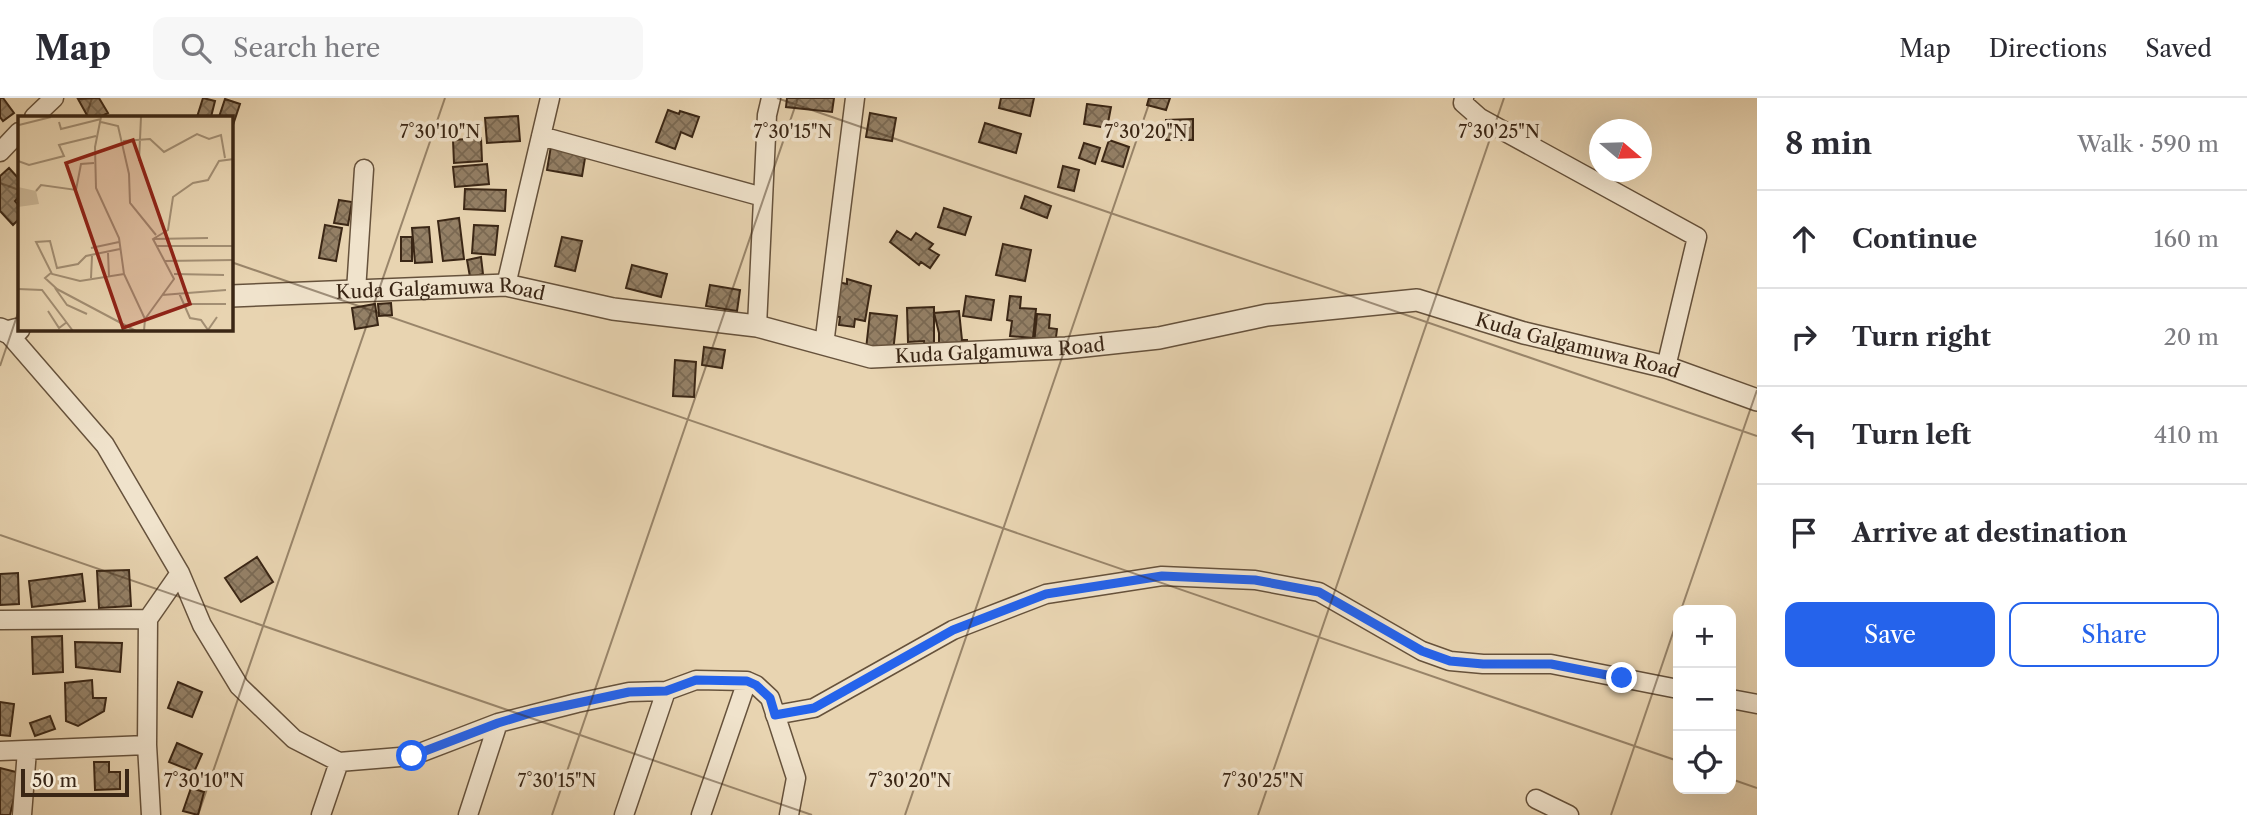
<!DOCTYPE html>
<meta charset="utf-8">
<style>
:root{--surface:#fff;--page:#f7f7f7;--text:#2b2b33;--muted:#7c7c81;--line:#e1e1e2;--accent:#2563eb}
body{margin:0;font-family:"Libre Caslon Text",serif;background:var(--page);color:var(--text)}
.controls{position:absolute;right:21px;bottom:21px;display:grid;overflow:hidden;border-radius:14px;box-shadow:0 7px 28px #0002}
.controls button{width:63px;height:63px;display:grid;place-items:center;padding:0;border:0;border-bottom:2px solid var(--line);background:var(--surface);color:var(--text);font:35px sans-serif}
.compass{position:absolute;left:1589px;top:21px;width:63px;height:63px;border-radius:50%;background:var(--surface);box-shadow:0 7px 28px #0002;rotate:109deg}
.scale{position:absolute;left:21px;bottom:18px;width:108px;box-sizing:border-box;padding-left:7px;border:4px solid #3a2615;border-top:0;font-size:19px;line-height:24px;white-space:nowrap;color:#3a2615;-webkit-text-stroke:5px #f0e3cc;paint-order:stroke}
.stop{position:absolute;width:21px;height:21px;margin:-16px;border:5px solid #2563eb;border-radius:50%;background:#fff}
.stop.end{background:#2563eb;border-color:#fff;box-shadow:0 2px 7px #0008}
.list{margin:0;padding:0;list-style:none}
h2{display:flex;justify-content:space-between;align-items:center;height:91px;margin:0;padding:0 28px;font-size:30px}
h2 small{font-size:23px;font-weight:400;color:var(--muted)}
.list li{display:grid;grid-template-columns:46px 1fr auto;gap:21px;align-items:center;box-sizing:border-box;height:98px;padding:0 28px;border-top:2px solid var(--line)}
.list b{display:block;font-size:26px;white-space:nowrap}
.list em{font-size:23px;font-style:normal;color:var(--muted)}
.actions{display:flex;gap:14px;padding:21px 28px}
.actions a{flex:1;padding:16px 0;border:2px solid var(--accent);border-radius:14px;text-align:center;font-size:24px;color:var(--accent)}
.actions .main{background:var(--accent);color:#fff}
.icon{flex:none;width:38px;height:38px;fill:none;stroke:currentColor;stroke-width:2;stroke-linecap:round;stroke-linejoin:round}
.map{position:relative;flex:none;width:1757px;height:717px;overflow:hidden}
header{display:flex;align-items:center;gap:42px;box-sizing:border-box;height:98px;padding:0 35px;background:var(--surface);border-bottom:2px solid var(--line)}
header strong{font-size:33px}
nav{display:flex;gap:38px;margin-inline-start:auto;font-size:24px}
.search{width:490px;height:63px;background:var(--page);display:flex;align-items:center;gap:18px;box-sizing:border-box;padding:0 24px;border-radius:14px;color:var(--muted);font-size:26px}
main{display:flex}
aside{flex:1;background:var(--surface)}
.map>svg:first-child{display:block}
.building{fill:url(#building-cross-hatch);stroke:#3a2615;stroke-width:2}
.lines{fill:none;stroke-linecap:round;stroke-linejoin:round}
.minor-casing{stroke:#66523c;stroke-width:21}
.tertiary-casing{stroke:#66523c;stroke-width:24}
.minor{stroke:#f0e3cc;stroke-width:18}
.tertiary{stroke:#f0e3cc;stroke-width:21}
.route{stroke:#2563eb;stroke-width:9}
.ticks{fill:none;stroke:#3a2615;stroke-width:2;stroke-opacity:0.45}
.labels{text-anchor:middle;stroke-width:7;stroke-linejoin:round;paint-order:stroke}
.street-label{font-size:19px;fill:#3a2615;stroke:#f0e3cc}
.inset-road{fill:none;stroke:#a28e73;stroke-width:2}
.view{fill:#8f2418;fill-opacity:0.15;stroke:#8f2418;stroke-width:3.5}
.inset-edge{fill:none;stroke:#3a2615;stroke-width:3.5}
.ticks-label{font-size:18px;text-anchor:middle;fill:#3a2615;stroke:#f0e3cc;stroke-width:7;stroke-linejoin:round;paint-order:stroke}
</style>
<header>
<strong>Map</strong>
<div class="search"><svg class="icon" aria-label="search" viewBox="0 0 24 24"><circle cx="10" cy="10" r="6"/><path d="M15 15l6 6"/></svg>Search here</div>
<nav><a>Map</a><a>Directions</a><a>Saved</a></nav>
</header>
<main>
<div class="map">
<svg width="1757" height="717" viewBox="0 0 1757 717">
<defs>
<pattern id="building-cross-hatch" width="8" height="8" patternUnits="userSpaceOnUse" patternTransform="scale(1.75)"><rect width="8" height="8" fill="#948066"/><path d="M0 0l8 8M0 8l8-8" fill="none" stroke="#7a6953"/></pattern>
</defs>
<rect width="100%" height="100%" fill="#e8d4b1"/>
<filter id="stains"><feTurbulence type="fractalNoise" baseFrequency=".00286" numOctaves="4"/><feColorMatrix values="0 0 0 0 .2 0 0 0 0 .09 0 0 0 0 .02 0 0 0 .5 -.17"/></filter>
<radialGradient id="worn" r=".72"><stop offset=".6" stop-color="#630" stop-opacity="0"/><stop offset="1" stop-color="#630" stop-opacity=".3"/></radialGradient>
<path class="building" d="M0,0H3L14,15L3,23L0,19Z
M99,0L108,15L100,19H88L78,1Z
M203,0L215,3L211,19H197Z
M787,0H834L832,14L786,9Z
M1001,0H1034L1030,18L999,10Z
M1149,0H1170L1166,12L1147,7Z
M225,1L240,6L232,30L231,19H219Z
M1087,6L1111,9L1107,30L1084,26Z
M668,12L679,16L680,13L699,19L692,39L681,34L675,51L656,44Z
M870,15L896,20L892,43L866,39Z
M518,18L520,43L487,45L485,20Z
M1193,21V42H1166V22Z
M985,25L1021,36L1016,55L979,44Z
M481,40L482,63L454,65L453,42Z
M1109,42L1129,49L1123,69L1102,63Z
M1084,45L1100,50L1095,66L1079,60Z
M551,48L586,54L582,78L547,72Z
M487,66L489,86L455,89L453,69Z
M1063,68L1079,72L1074,93L1058,89Z
M9,70L19,81V99L15,103L19,108V121L13,127L0,113V78Z
M465,91L506,92L505,113L464,111Z
M1025,98L1051,108L1047,120L1021,110Z
M339,102L352,104L348,127L334,125Z
M944,110L971,119L965,137L938,129Z
M459,120L464,161L443,163L438,123Z
M325,127L342,130L336,163L319,160Z
M474,127L498,128L495,157L472,155Z
M429,129L432,164L415,165L412,130Z
M897,133L911,142L916,135L933,146L929,151L939,157L930,170L921,164L919,167L890,144Z
M401,139H412V163H401Z
M562,139L582,143L575,173L555,168Z
M1003,146L1031,152L1025,183L996,177Z
M481,159L483,176L470,179L467,162Z
M632,167L667,176L661,199L626,190Z
M847,181L871,188L865,223L855,221L854,229L839,227L840,219L833,218L838,184L847,186Z
M710,187L740,192L737,213L706,208Z
M966,198L994,202L991,222L963,218Z
M1010,198L1021,199L1020,210L1036,211L1033,240L1010,238L1012,223L1007,222Z
M391,205L392,217L379,218L378,206Z
M375,206L378,227L355,231L352,210Z
M934,209V255L925,256L924,243L908,244L907,210Z
M959,213L962,242H967V251L939,252V235L934,215Z
M870,215L897,218L893,254L866,251Z
M1037,216L1050,217L1049,230L1057,231L1055,247L1034,246Z
M704,249L725,252L722,270L702,267Z
M675,262L696,264L694,299L673,298Z
M257,459L273,484L241,504L225,480Z
M129,472L131,508L99,510L97,473Z
M18,475L19,506L0,507V476Z
M82,476L85,503L32,509L29,483Z
M62,538L63,574L33,576L32,539Z
M75,544L122,545L120,574L76,569Z
M92,582L93,600H106L104,613L78,628L66,623L65,585Z
M178,584L202,594L192,619L168,610Z
M0,604L14,606L10,638L0,637Z
M50,618L55,631L35,638L30,625Z
M177,645L202,656L194,674L169,664Z
M94,664H109V674H120V691L95,692Z
M0,670L20,675L10,717H0Z
M191,690L204,694L198,717L183,713Z"/>
<g class="lines">
<g class="minor-casing">
<path id="minor" d="M1464,0L1463,5L1480,20L1697,139L1666,269
M34,19L54,0
M541,38L763,99
M0,54L19,34
M506,187L550,0
M356,193L364,71
M757,228L767,17L771,0
M7,234L105,347L180,475L202,527L239,588L294,641L339,664L412,658L498,625L577,605L629,594L666,593L696,582L747,583L756,587L770,600L796,680L789,717
M824,247L855,0
M0,522L148,521
M1731,601L1757,606
M775,617L814,610L953,532L1046,496L1162,478L1255,482L1319,494L1422,553L1450,563L1483,566H1551L1678,591
M0,653L147,647
M1536,701L1569,717
M22,717L27,652
M151,717L147,647L148,521L180,475
M321,717L339,664
M468,717L498,625
M624,717L666,593
M701,717L747,583"/>
</g>
<g class="tertiary-casing">
<g id="tertiary">
<path id="s1" d="M231,198L506,187L613,211L757,228L871,259L1066,250L1159,240L1267,217L1417,202L1524,235L1666,269L1757,302"/>
<path d="M0,231L7,234L19,231"/>
</g>
</g>
<use href="#minor" class="minor"/>
<use href="#tertiary" class="tertiary"/>
</g>
<g class="lines">
<path class="route" d="M412,658L498,625L531,615L629,594L666,593L696,582L747,583L756,587L770,600L775,617L814,610L953,532L1046,496L1162,478L1255,482L1319,494L1422,553L1450,563L1483,566H1551L1622,580"/>
</g>
<path class="ticks" d="M777,0L1757,338M86,19L92,0M0,85L19,92M231,164L1678,663M0,268L19,212M0,437L812,717M1681,512L1757,292M1731,681L1757,690M198,717L445,0M552,717L798,0M905,717L1151,0M1258,717L1504,0M1611,717L1678,520"/>
<g class="labels">
<g class="street-label">
<text dy="7" stroke="none"><textPath href="#s1" startOffset="210">Kuda Galgamuwa Road</textPath></text>
<text dy="7" stroke="none"><textPath href="#s1" startOffset="1365">Kuda Galgamuwa Road</textPath></text>
<text dy="7" stroke="none"><textPath href="#s1" startOffset="777">Kuda Galgamuwa Road</textPath></text>
</g>
</g>
<g transform="translate(18 18)">
<rect width="215" height="215" fill="#e8d4b1"/>
<path d="M0,71L18,75L21,88L0,91Z" fill="#cab696"/>
<path class="inset-road" d="M83,1L77,31L78,72L101,122L106,158L127,203L126,215M41,6L43,13L83,3M83,6L100,10L111,58L112,87L138,119M1,9L33,1M105,25L132,23L146,36L179,18L191,23L203,19L207,42M0,45L11,49L46,40L41,29L78,20M121,45L123,1M18,75L23,69L58,74L63,48L76,47M135,123L190,122M139,130H216M73,132L101,126M102,133L68,140L60,148L39,152L32,125L18,126L34,158L62,165L106,158M90,137L91,160M147,145L216,144M34,156L27,162L39,173M156,158L206,159M73,162L74,140M0,173L24,174L55,215M161,177L172,202L183,204L190,214L199,201M144,179L208,174M165,188H208M30,195L41,212L49,206M69,198L49,189L37,172L118,215M127,203L156,163L135,123L150,114L155,81L175,67L190,64L201,45L216,43"/>
<path class="view" d="M115,24L172,188L105,212L48,47Z"/>
<rect width="215" height="215" class="inset-edge"/>
</g>
<g class="ticks-label">
<text x="440" y="40">7°30'10"N</text>
<text x="1146" y="40">7°30'20"N</text>
<text x="1499" y="40">7°30'25"N</text>
<text x="793" y="40">7°30'15"N</text>
<text x="204" y="689">7°30'10"N</text>
<text x="557" y="689">7°30'15"N</text>
<text x="910" y="689">7°30'20"N</text>
<text x="1263" y="689">7°30'25"N</text>
</g>
<rect width="100%" height="100%" filter="url(#stains)"/>
<rect width="100%" height="100%" fill="url(#worn)"/>
</svg>
<div class="controls">
<button>+</button>
<button>−</button>
<button><svg class="icon" aria-label="locate" viewBox="0 0 24 24"><circle cx="12" cy="12" r="6"/><path d="M12 2v4M12 18v4M2 12h4M18 12h4"/></svg></button>
</div>
<svg class="compass" viewBox="-18 -18 36 36"><path d="M0-13l5 13h-10z" fill="#e53935"/><path d="M0 13l5-13h-10z" fill="#7c7c81"/></svg>
<div class="scale">50 m</div>
<div class="stop" style="left:412px;top:658px"></div>
<div class="stop end" style="left:1622px;top:580px"></div>
</div>
<aside>
<h2>8 min<small>Walk · 590 m</small></h2>
<ul class="list">
<li><svg class="icon" aria-label="ahead" viewBox="0 0 24 24"><path d="M12 20V5M6 11l6-6 6 6"/></svg><div><b>Continue</b></div><em>160 m</em></li>
<li><svg class="icon" aria-label="right" viewBox="0 0 24 24"><path d="M7 20v-9h11M14 6l5 5-5 5"/></svg><div><b>Turn right</b></div><em>20 m</em></li>
<li><svg class="icon" aria-label="left" viewBox="0 0 24 24"><path d="M17 20v-9H6M10 6l-5 5 5 5"/></svg><div><b>Turn left</b></div><em>410 m</em></li>
<li><svg class="icon" aria-label="arrive" viewBox="0 0 24 24"><path d="M6 21V4h12l-3 4 3 4H6"/></svg><div><b>Arrive at destination</b></div></li>
</ul>
<div class="actions"><a class="main">Save</a><a>Share</a></div>
</aside>
</main>
